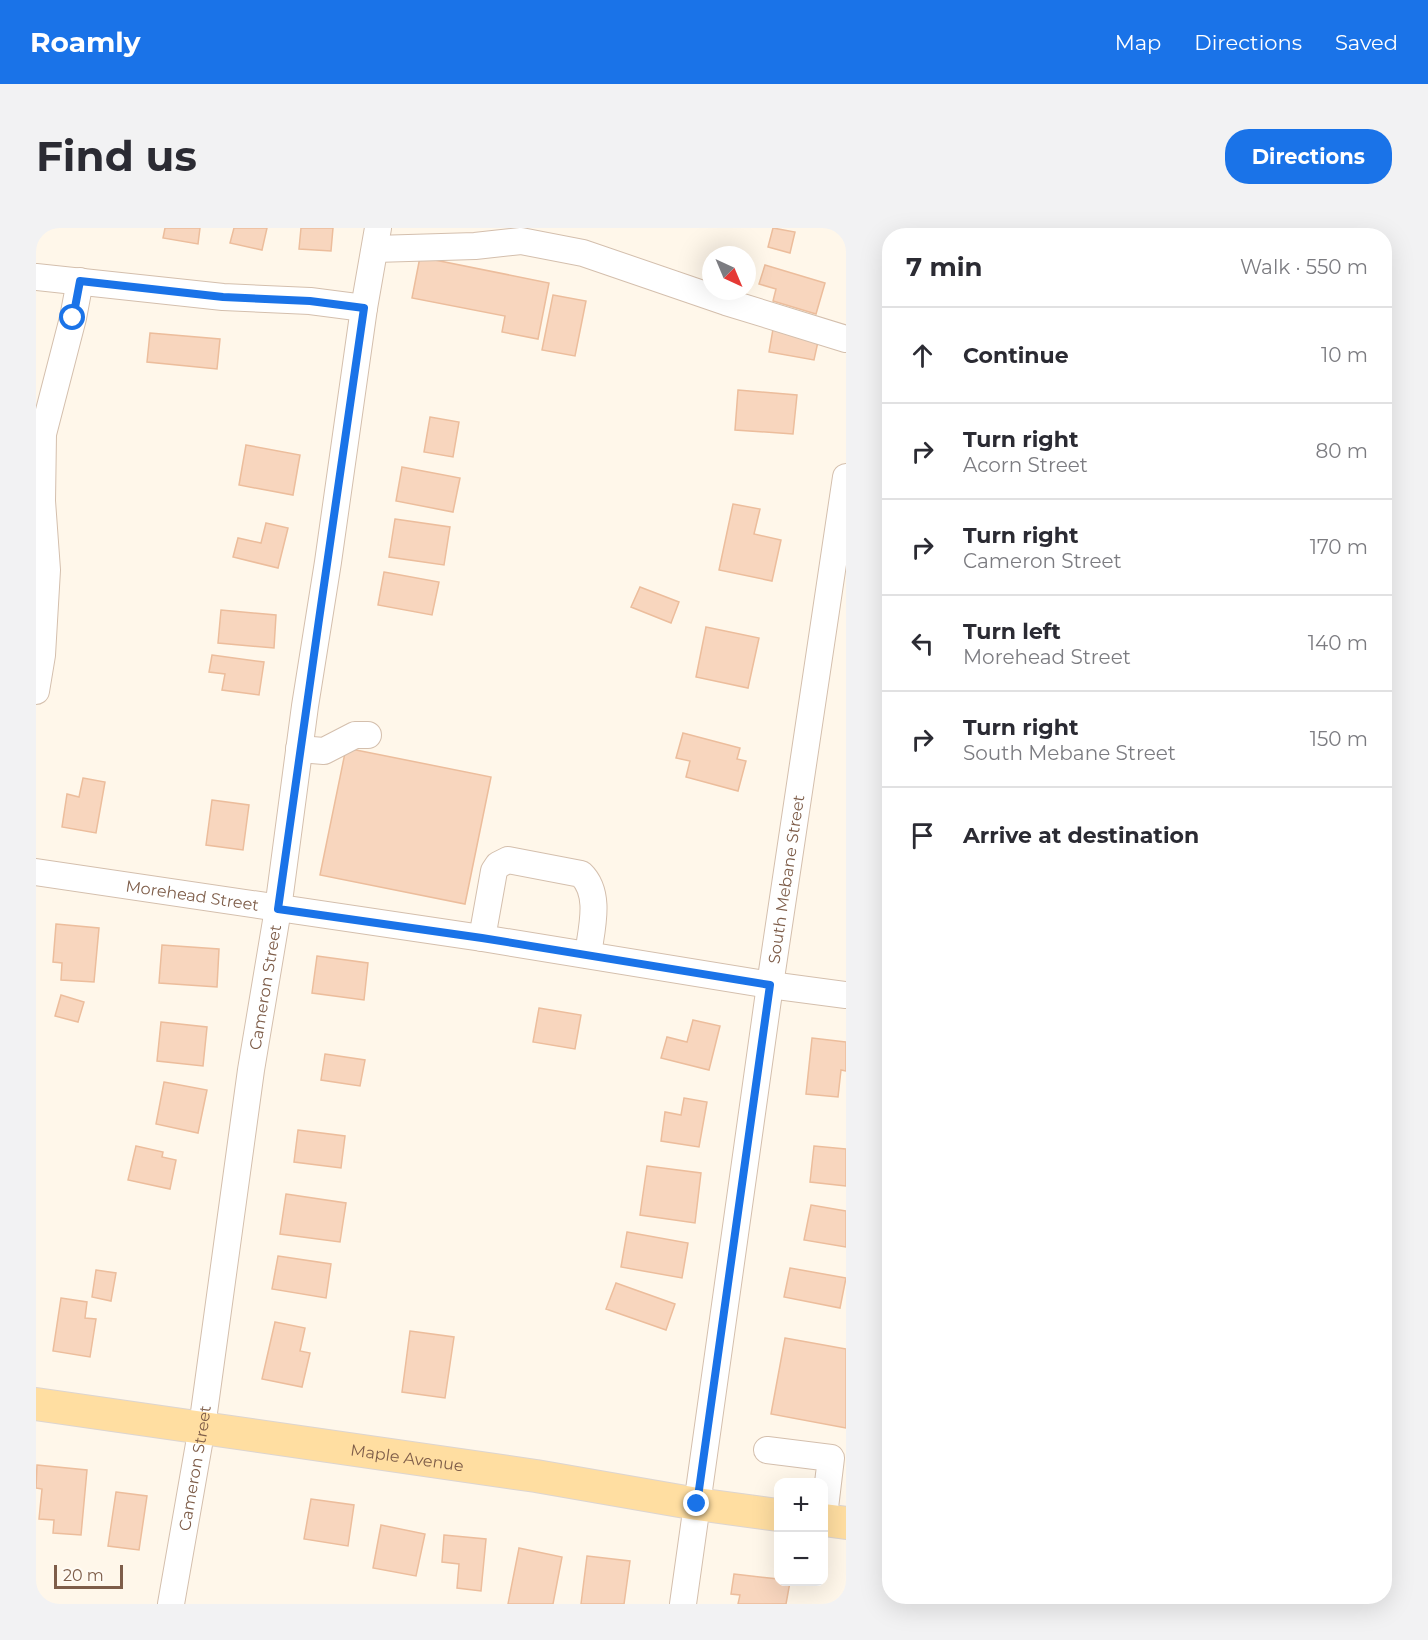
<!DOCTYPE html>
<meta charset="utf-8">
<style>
:root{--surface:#fff;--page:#f2f2f3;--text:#2b2b33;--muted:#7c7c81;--line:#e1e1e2;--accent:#1a73e8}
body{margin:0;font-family:Montserrat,sans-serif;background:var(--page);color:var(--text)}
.controls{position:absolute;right:18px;bottom:18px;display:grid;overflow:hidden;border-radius:12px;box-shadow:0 6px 24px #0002}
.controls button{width:54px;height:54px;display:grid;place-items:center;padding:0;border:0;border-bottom:2px solid var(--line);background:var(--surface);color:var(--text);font:30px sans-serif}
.compass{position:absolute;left:666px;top:18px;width:54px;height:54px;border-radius:50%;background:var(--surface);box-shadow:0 6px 24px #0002;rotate:136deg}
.scale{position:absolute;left:18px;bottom:15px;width:69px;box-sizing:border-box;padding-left:6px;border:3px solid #7e5d49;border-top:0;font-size:16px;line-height:21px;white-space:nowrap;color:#7e5d49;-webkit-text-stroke:4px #fffaf3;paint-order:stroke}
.stop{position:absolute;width:18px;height:18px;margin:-14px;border:4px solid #1a73e8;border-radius:50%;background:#fff}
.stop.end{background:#1a73e8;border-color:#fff;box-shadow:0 2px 6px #0008}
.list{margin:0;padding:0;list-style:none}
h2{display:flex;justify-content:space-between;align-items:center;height:78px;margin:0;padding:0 24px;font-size:26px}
h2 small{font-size:20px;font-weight:400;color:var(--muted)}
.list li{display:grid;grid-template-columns:39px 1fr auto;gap:18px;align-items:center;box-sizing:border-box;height:96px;padding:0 24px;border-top:2px solid var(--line)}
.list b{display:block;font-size:22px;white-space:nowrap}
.list p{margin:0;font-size:20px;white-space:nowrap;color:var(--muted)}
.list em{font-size:20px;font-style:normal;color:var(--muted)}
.icon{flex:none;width:33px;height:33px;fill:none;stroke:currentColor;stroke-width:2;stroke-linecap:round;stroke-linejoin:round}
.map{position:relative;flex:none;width:810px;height:1376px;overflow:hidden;border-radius:24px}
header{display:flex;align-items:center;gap:36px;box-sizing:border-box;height:84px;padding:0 30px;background:var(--accent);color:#fff}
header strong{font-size:28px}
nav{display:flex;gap:33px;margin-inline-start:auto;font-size:21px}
.intro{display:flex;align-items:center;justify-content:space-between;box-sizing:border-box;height:144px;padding:0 36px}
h1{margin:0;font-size:42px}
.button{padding:15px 27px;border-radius:24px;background:var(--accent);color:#fff;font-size:21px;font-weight:700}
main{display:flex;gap:36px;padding:0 36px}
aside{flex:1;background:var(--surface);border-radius:24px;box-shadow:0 6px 24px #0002}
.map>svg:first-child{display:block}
.building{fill:#f8d6be;stroke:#ecbd9c;stroke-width:1.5}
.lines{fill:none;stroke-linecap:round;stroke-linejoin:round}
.minor-casing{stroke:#d4bfad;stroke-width:28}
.major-casing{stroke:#ddd5d0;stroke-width:34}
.minor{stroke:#fff;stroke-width:26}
.major{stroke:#ffdea1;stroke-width:32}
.route{stroke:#1a73e8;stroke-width:8}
.labels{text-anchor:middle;stroke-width:4.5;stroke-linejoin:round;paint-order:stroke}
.street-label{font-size:16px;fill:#7e5d49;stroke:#fffaf3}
</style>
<header>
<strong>Roamly</strong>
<nav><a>Map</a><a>Directions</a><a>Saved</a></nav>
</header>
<div class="intro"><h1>Find us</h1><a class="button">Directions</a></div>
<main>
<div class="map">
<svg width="810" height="1376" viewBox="0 0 810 1376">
<rect width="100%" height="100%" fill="#fff7ea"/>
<path class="building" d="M129,0H164L162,16L127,10Z
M198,0H231L226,22L194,15Z
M265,0H297L295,23L263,21Z
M737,0L759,4L754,25L732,19Z
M384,29L513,55L502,111L466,104L469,88L376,70Z
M729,37L789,55L780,86L737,73L740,61L723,56Z
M517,67L550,73L539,128L506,122Z
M737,101L783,109L778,132L733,124Z
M114,105L184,111L181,141L111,134Z
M702,162L761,167L757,206L699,202Z
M394,189L423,194L417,229L388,224Z
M210,217L264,227L257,267L203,257Z
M366,239L424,250L417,284L360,273Z
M697,276L724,281L718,306L745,312L736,353L683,342Z
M359,291L414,299L408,337L353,329Z
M230,295L252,300L242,340L197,329L202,310L225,315Z
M348,344L403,354L396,387L342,377Z
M604,359L643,374L635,395L595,379Z
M185,382L240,387L238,420L182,415Z
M670,399L723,410L712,460L660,449Z
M176,427L228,434L223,467L186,462L189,446L173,444Z
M647,505L704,520L701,531L710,533L702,563L650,549L654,533L640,530Z
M310,520L455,549L429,676L284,647Z
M47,550L69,554L60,605L26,599L31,566L43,569Z
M176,572L213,577L207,622L170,617Z
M20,696L63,700L58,754L25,752L26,735L17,734Z
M126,717L183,721L181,759L123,755Z
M281,728L332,735L328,772L276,765Z
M25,767L48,774L42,794L19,788Z
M503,780L545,787L539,821L497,814Z
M657,792L684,798L673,842L625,830L631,809L651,814Z
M125,794L171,799L167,838L121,833Z
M776,810L810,814V843L805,842L802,869L770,866Z
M289,826L329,832L324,858L285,852Z
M128,854L171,862L162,905L120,896Z
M648,870L671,874L663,919L625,913L629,884L645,887Z
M262,902L309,908L305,940L258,934Z
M100,918L127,924L126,929L140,932L134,961L92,952Z
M778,918L810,921V958L774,954Z
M611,938L665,945L659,995L604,987Z
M250,966L310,975L304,1014L244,1006Z
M775,977L810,983V1019L768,1012Z
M591,1004L652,1015L646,1050L585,1039Z
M242,1028L295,1036L290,1070L236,1061Z
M754,1040L810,1050L804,1080L748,1069Z
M60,1042L80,1045L75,1073L56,1069Z
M580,1055L639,1076L630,1102L570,1081Z
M25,1070L51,1074L49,1090L60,1091L54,1129L17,1123Z
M239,1094L269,1100L264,1123L274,1125L266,1159L226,1151Z
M374,1103L418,1109L409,1170L366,1164Z
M749,1110L810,1121V1200L735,1186Z
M1,1237L51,1242L45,1307L17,1305L18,1292L3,1291L6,1261L0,1260Z
M80,1264L111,1268L103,1322L72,1318Z
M275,1271L318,1277L312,1318L268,1311Z
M345,1297L389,1306L380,1348L337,1340Z
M408,1307L450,1311L445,1363L421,1360L423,1336L406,1334Z
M483,1320L526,1329L517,1376H472Z
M551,1328L594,1333L588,1376H545Z
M698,1346L742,1351V1354H754L750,1376H702L704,1367L695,1366Z"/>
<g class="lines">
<g class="minor-casing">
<g id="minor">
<path d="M339,21L439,18L485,13L547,25L690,74L810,111"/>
<path d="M0,49L187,69L274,73L328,80"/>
<path d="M0,463L6,427L11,342L6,273L7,206L37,90L44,53"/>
<path d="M263,521L288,523L319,507H332"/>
<path id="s1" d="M0,644L446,710L734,757L810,767"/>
<path d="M446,710L458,643L462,637L472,632L545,646C566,666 555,702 552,727"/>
<path d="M731,1222L795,1230L788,1288"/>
<path id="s2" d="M135,1376L166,1199L215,842L242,681L269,478L292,334L328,80L342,0"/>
<path id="s3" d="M647,1376L734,757L810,249"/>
</g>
</g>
<g class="major-casing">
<g id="major">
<path id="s4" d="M0,1176L500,1248L661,1276L742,1287"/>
<path d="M788,1292L810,1295"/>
</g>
</g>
<use href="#minor" class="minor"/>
<use href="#major" class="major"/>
</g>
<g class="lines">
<path class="route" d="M37,90L44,53L187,69L274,73L328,80C300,281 269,480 242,681L446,710L734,757L661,1276"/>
</g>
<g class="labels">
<g class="street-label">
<text dy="6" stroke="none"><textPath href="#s3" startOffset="732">South Mebane Street</textPath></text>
<text dy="6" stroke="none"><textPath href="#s1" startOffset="158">Morehead Street</textPath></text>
<text dy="6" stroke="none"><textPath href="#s2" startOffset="624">Cameron Street</textPath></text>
<text dy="6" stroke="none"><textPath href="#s4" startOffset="375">Maple Avenue</textPath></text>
<text dy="6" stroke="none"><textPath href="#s2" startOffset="138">Cameron Street</textPath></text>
</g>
</g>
</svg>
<div class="controls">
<button>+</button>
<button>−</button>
</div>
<svg class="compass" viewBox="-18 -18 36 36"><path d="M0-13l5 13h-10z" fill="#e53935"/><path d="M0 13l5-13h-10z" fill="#7c7c81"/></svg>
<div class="scale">20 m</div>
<div class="stop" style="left:37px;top:90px"></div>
<div class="stop end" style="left:661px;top:1276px"></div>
</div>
<aside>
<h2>7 min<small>Walk · 550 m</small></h2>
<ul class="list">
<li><svg class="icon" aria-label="ahead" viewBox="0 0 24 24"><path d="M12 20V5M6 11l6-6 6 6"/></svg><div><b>Continue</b></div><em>10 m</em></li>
<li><svg class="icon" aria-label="right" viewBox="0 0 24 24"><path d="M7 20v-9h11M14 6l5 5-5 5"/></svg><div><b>Turn right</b><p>Acorn Street</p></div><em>80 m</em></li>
<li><svg class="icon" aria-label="right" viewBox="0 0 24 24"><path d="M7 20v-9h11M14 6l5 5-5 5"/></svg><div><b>Turn right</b><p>Cameron Street</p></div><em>170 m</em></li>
<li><svg class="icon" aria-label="left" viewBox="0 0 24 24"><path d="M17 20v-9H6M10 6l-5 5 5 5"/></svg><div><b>Turn left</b><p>Morehead Street</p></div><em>140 m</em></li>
<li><svg class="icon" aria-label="right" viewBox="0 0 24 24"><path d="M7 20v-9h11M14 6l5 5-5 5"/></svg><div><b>Turn right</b><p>South Mebane Street</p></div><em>150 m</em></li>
<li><svg class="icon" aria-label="arrive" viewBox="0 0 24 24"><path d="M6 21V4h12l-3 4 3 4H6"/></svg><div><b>Arrive at destination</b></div></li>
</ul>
</aside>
</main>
